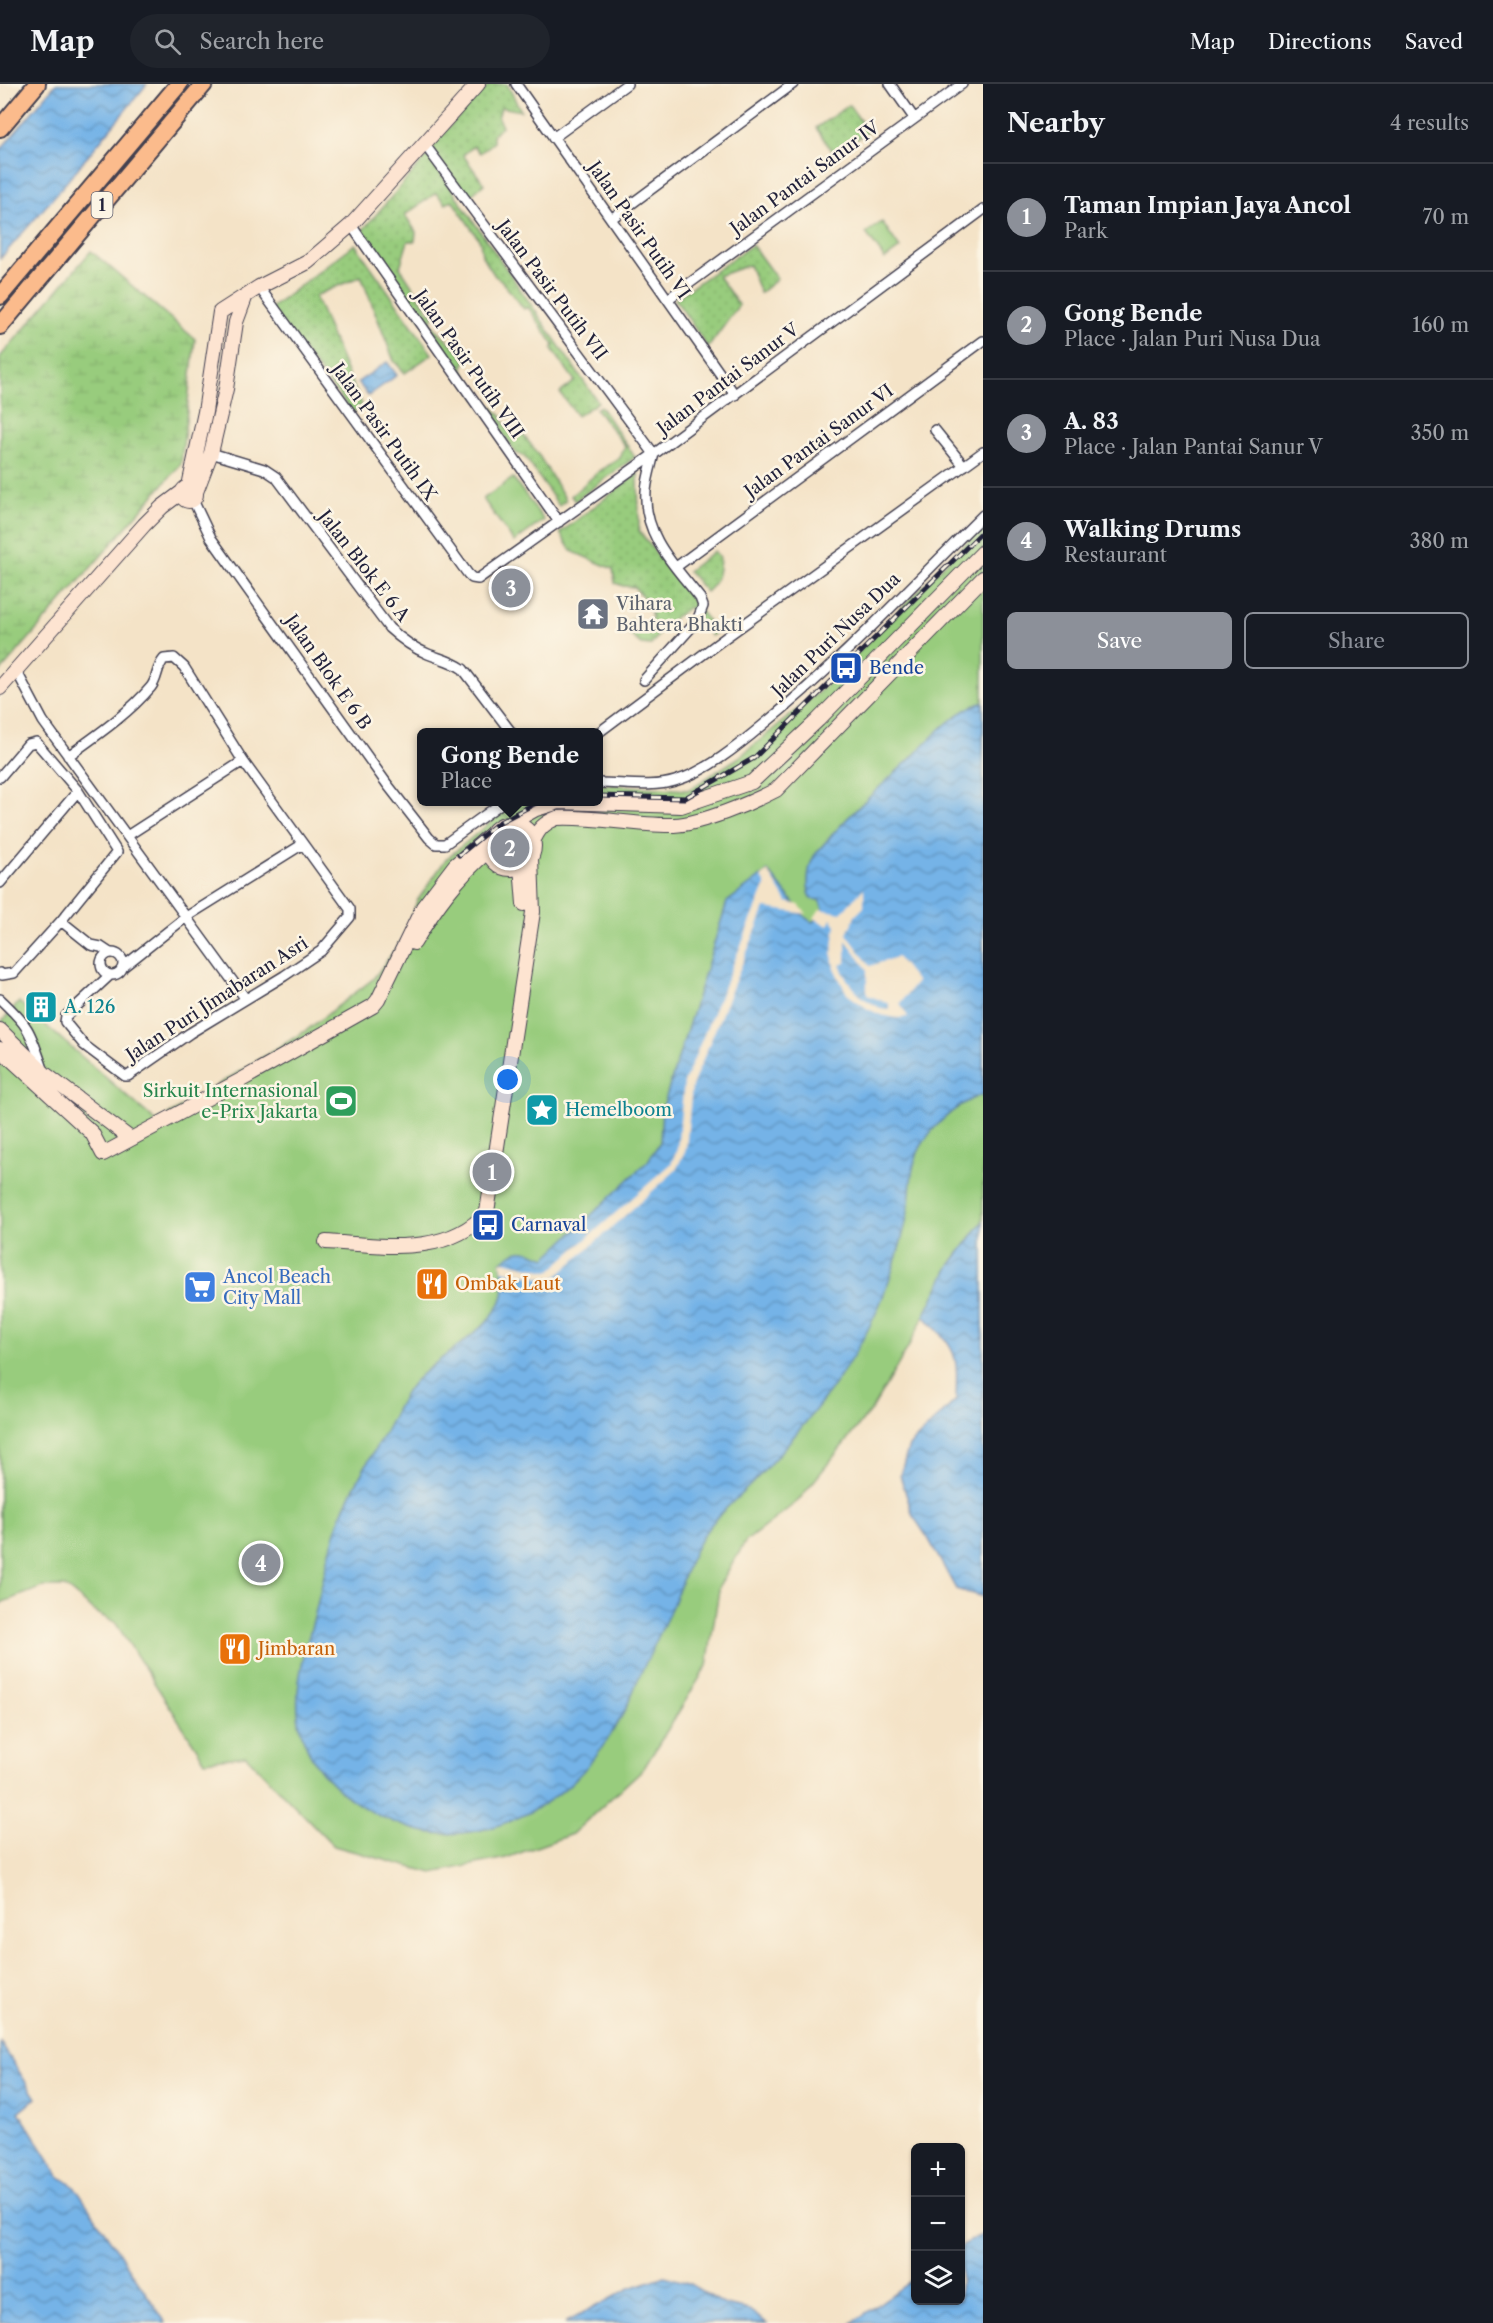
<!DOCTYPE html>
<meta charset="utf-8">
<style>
:root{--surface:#171b24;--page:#20242c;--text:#f1f3f6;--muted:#9ea1a6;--line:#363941;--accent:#8c9099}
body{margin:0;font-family:"Libre Caslon Text",serif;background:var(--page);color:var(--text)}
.controls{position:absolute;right:18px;bottom:18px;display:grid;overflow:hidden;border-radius:9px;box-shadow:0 2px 4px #0004}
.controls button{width:54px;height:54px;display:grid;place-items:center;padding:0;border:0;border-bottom:2px solid var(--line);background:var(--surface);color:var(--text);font:30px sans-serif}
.you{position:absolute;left:508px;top:996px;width:21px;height:21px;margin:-15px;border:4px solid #fff;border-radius:50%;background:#1a73e8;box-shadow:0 0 0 9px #1a73e833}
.badge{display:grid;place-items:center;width:39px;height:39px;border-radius:50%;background:var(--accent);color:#fff;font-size:20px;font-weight:700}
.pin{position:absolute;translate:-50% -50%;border:3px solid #fff;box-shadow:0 2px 6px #0006}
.popup{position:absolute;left:417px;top:644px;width:186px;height:78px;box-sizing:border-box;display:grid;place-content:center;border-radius:9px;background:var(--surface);filter:drop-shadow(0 2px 4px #0005);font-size:20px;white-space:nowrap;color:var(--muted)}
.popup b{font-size:22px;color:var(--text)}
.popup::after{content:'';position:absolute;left:50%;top:100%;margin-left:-12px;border:12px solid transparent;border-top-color:var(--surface)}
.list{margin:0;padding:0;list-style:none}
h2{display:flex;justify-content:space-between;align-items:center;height:78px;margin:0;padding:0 24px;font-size:26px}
h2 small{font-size:20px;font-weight:400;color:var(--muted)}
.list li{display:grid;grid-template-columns:39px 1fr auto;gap:18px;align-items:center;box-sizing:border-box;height:108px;padding:0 24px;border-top:2px solid var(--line)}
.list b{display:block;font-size:22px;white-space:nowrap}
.list p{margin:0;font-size:20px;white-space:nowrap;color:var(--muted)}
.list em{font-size:20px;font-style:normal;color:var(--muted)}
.actions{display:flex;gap:12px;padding:18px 24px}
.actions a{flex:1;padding:14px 0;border:2px solid var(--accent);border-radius:9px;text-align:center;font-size:21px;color:var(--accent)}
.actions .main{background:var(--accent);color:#fff}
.icon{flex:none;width:33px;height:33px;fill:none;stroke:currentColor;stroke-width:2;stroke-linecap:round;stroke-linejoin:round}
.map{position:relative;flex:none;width:983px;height:2239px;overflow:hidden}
header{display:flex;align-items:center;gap:36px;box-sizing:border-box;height:84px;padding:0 30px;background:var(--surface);border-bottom:2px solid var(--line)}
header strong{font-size:28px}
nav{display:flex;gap:33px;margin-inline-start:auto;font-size:21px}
.search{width:420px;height:54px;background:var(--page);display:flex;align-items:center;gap:15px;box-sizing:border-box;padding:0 21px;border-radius:33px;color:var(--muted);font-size:22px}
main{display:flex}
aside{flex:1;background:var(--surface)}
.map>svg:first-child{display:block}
.grass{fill:url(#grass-dots);stroke:#5d775c;stroke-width:1.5}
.wetland{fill:url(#wetland-marsh);stroke:#5d775c;stroke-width:1.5}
.green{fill:#98cc7d;stroke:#5d775c;stroke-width:1.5}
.water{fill:url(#water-waves);stroke:#4b6a91;stroke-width:1.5}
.pier{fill:#f4e3c7;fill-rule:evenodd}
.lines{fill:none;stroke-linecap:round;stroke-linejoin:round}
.street-casing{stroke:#423f50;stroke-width:12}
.secondary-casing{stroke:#423f50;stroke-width:16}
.highway-casing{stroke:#423f50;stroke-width:20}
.street{stroke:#fff;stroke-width:9}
.secondary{stroke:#fde4d1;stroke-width:14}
.highway{stroke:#fbbb8c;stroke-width:16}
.rail-casing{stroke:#22223b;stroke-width:5}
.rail{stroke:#fcf5e5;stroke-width:3;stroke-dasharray:9;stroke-linecap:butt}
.labels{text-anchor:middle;stroke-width:5;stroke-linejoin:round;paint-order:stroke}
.shield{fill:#fcf5e5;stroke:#63616e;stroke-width:1.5}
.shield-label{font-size:16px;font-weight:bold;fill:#22223b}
.street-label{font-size:18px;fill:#22223b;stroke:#fcf5e5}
.worship-label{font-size:18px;fill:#5b616d;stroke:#fcf5e5;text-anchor:start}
.transit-label{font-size:18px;fill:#164399;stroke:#fcf5e5;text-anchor:start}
.culture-label{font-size:18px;fill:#0d838f;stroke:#fcf5e5;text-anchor:start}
.leisure-label{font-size:18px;fill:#27864d;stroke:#fcf5e5;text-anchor:end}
.shop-label{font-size:18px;fill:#366cbe;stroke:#fcf5e5;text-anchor:start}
.food-label{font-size:18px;fill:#c56008;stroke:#fcf5e5;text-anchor:start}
</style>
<header>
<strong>Map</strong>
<div class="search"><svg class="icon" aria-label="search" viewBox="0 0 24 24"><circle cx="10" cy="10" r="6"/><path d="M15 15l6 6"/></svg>Search here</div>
<nav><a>Map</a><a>Directions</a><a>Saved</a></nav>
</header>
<main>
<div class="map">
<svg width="983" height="2239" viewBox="0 0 983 2239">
<defs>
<pattern id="grass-dots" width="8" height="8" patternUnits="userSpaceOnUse" patternTransform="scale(1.5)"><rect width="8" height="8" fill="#98cc7d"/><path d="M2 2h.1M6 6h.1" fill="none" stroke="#83af6d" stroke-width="1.8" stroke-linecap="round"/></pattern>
<pattern id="wetland-marsh" width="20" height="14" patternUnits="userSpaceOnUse" patternTransform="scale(1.5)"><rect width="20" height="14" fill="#98cc7d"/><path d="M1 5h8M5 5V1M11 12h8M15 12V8" fill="none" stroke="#83af6d"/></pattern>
<pattern id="water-waves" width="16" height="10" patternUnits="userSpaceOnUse" patternTransform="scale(1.5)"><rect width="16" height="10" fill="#74b3e7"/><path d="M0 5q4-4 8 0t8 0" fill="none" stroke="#5f91bc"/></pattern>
</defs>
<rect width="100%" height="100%" fill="#fcf5e5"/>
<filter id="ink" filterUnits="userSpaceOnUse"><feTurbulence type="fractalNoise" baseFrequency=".0167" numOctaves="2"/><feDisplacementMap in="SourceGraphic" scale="12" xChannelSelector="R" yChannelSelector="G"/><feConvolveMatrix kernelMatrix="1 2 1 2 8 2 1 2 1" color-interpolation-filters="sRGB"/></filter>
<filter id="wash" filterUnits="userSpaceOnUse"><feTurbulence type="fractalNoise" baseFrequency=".008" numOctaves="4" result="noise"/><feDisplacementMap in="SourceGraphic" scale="24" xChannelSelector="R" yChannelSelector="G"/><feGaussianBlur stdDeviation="1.35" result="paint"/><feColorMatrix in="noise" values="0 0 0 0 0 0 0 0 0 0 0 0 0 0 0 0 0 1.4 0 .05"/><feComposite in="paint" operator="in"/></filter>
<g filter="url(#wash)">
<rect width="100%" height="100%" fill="#f4e3c7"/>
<path class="grass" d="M490,0H507L521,27L501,23L498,34L502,43L493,50V59L480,69L474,62L463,71L484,100L468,114L430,63Z
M849,21L868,47L835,71L816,44Z
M428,71L598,318L577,332L560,309L575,297L552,265L554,261L528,223L524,225L501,196L495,192L482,172L480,157L452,116L446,120L436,109L405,131L416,148L415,157H408L400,183L428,226L434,231L430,239L458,266L466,276L462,285L479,310L501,332L507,345L521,341V348L538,370L566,416L559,422L525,373L516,369L360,149Z
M355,160L432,270L405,289L394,277L361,192L315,212L348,291L362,320L353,329L270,225Z
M752,161L777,195L760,209L749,181L718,192L739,221L708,264L675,215Z
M600,322L635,373L575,417L571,412L598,388L620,374L625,362L596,325Z
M638,389L639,447L717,548L711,552L689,523L666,540L651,561L641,560L627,548L631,535L642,542L652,535L650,521L634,503L623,502L615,499L613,485L571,467L560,449Z
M714,467L720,474C719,489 718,498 706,508L688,487Z"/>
<path class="wetland" d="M91,167L195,255L181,380L0,588V273Z"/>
<path class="green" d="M882,138L900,164L885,175L866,149Z
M513,394L544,436L514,458L483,415Z
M983,441V1137L949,1183L909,1262L872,1325L798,1417L746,1457L720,1500L707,1582L644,1684L572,1750L506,1774L432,1789L334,1762L246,1672L205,1677L115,1538L98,1530L65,1503H43L3,1518L0,1523V940L19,918L157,1038L307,946L373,895L404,854L417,817L446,775L515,718H598L599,700L688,706L738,674L820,607Z"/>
<path class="water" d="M56,0H147L59,107L0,175V66Z
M387,278L397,291L368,312L358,298Z
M983,618V1010C954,1021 922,1049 914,1080C909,1099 911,1119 906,1138C899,1168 889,1199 877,1227C849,1289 805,1341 760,1391C739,1414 713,1432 698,1460C687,1480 681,1501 672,1522C662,1546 651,1568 640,1591C634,1604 630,1617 623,1630C603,1666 576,1702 539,1723C501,1745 453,1758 410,1744C362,1728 315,1698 301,1647C291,1609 305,1567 315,1530C323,1498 329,1464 341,1432C353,1403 368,1377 384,1350C392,1335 399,1319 408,1305C429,1276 496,1245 503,1211C505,1201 502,1188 501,1178C520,1161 524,1166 546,1174L648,1077L660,1058L662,1026L727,818L768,787L807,835L812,838L815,837L823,824L819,816L812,815C805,804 808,783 814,772C842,737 875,707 908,677C930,655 953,628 983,618Z
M983,1137V1513L956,1505L928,1454L913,1432L900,1391L909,1362L956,1316C958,1267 957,1267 924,1232L949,1183Z
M0,1958L36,2014L19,2028L59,2092L75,2103L166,2239H0Z
M983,2150V2239H852L915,2194L916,2216H960L961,2162Z
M665,2192L688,2199L725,2221L749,2226L767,2239H565L630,2204Z"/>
<path class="pier" d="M768,787L787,818L799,821L807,830L765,824L692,1002L686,1065L676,1086L556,1193L545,1195L502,1186L501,1178L504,1177L547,1187L551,1186L671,1080L677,1065L684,999L765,803V798L761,793Z
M864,804V823L855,832L847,850L870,882L897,873L917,898L900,919L908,933L897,934L881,931L868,925L847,910L834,884L832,870L836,841L831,835L828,842L814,834L820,825L841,829ZM846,856L867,885V911L889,919V925L880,924L861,913L846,894L840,881L846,879Z"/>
</g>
<g filter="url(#ink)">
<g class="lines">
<g class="street-casing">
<path id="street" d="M516,0L735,311
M890,0L914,34
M553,54L627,0
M425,61L654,370C651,382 647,395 646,407C643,452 675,482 700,514L703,522L697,537L644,596
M611,135L793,0
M351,141L559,438
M259,203L468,490L472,494L478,495L654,370L983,126
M668,215L962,0
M935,346L964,382
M211,369L264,385L276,393L389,544C401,555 413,564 428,570C441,575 452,577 463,585L511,648
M193,416L211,454L387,700L429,754L436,760H445L503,718
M676,483L983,257
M16,586L43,637L245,914
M598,649L725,554L983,368
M68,672C97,651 127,631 151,603C158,594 156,584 164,575L174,574L184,583L243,677L350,825V833L321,867L284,892L190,949L128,992H125L84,961L65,938L66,932L110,891
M0,693L28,660L36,658L78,707L117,768L61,837L14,889L2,891L0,889
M598,699C623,699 652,704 675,697C706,688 739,661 763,641C842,577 911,502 983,431
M127,752L243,677
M0,799L78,707
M61,837L91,861L101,863L110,869
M101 880a11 11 0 1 1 22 0a11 11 0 1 1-22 0Z
M123,883L186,833L303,760
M0,915C30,943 30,947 43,985"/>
</g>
<g class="secondary-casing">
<path id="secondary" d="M189,402L205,328L220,228L259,203L308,178L351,141L478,0
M182 410a7 7 0 1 1 14 0a7 7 0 1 1-14 0Z
M196,408L211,369L226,305L236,238L246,211
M0,604L144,441L162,423L182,408
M488 762a23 23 0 1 1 46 0a23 23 0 1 1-46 0Z
M509,740L536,725L559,718L681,722L752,698L818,636L983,468
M533,758C538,745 544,739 557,734C596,732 635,742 674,741C701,740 751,719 776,706L983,494
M521,782L524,820
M414,859C436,822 455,796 488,767
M0,946L44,989L131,1055
M0,965L92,1049L103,1070L243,995L373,922L378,916L423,823L455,781L491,750
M326,1158C381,1161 446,1174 487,1128L533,828L531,774"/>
</g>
<g class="highway-casing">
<path id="highway" d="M0,44L37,0
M0,212L179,0
M0,242L204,0"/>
</g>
<use href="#street" class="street"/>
<use href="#secondary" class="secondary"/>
<use href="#highway" class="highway"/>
<g class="rail-casing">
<path id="rail" d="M598,712L685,714L754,674L983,447
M459,771L498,739L538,718"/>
</g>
<use href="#rail" class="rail"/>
</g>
</g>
<defs>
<g id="temple-square" transform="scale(1.725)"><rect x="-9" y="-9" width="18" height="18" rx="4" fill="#6b7280" stroke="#fcf5e5"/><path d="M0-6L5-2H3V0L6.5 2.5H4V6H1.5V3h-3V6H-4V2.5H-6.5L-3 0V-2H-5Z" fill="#fff"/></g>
<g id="bus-square" transform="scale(1.725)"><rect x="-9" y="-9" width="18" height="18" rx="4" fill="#1a4fb4" stroke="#fcf5e5"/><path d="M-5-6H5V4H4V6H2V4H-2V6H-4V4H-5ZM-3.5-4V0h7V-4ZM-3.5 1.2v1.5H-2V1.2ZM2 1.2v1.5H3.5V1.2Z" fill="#fff"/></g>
<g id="building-square" transform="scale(1.725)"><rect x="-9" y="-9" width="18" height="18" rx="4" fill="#0f9aa8" stroke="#fcf5e5"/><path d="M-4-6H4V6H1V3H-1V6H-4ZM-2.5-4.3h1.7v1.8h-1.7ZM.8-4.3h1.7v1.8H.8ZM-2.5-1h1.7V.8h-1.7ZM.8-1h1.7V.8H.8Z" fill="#fff"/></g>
<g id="stadium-square" transform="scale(1.725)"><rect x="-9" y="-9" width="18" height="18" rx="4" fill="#2e9e5b" stroke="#fcf5e5"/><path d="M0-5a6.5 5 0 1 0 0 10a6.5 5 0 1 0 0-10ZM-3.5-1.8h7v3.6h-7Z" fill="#fff"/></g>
<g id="sight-square" transform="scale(1.725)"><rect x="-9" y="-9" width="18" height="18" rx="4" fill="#0f9aa8" stroke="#fcf5e5"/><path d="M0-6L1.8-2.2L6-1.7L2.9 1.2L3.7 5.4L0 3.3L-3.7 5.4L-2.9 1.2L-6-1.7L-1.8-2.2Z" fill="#fff"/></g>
<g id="restaurant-square" transform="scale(1.725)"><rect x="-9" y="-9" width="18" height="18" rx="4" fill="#e8710a" stroke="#fcf5e5"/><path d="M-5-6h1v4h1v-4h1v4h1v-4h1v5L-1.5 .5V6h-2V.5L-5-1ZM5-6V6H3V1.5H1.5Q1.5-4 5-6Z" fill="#fff"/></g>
<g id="supermarket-square" transform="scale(1.725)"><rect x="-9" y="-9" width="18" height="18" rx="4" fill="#3f7fe0" stroke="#fcf5e5"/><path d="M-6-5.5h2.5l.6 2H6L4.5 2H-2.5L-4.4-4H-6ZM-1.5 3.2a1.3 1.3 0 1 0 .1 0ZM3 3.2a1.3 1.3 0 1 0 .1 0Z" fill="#fff"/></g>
</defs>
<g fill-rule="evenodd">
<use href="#temple-square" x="593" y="530"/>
<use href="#bus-square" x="846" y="584"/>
<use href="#building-square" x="41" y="923"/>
<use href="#stadium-square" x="341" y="1017"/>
<use href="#sight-square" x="542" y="1026"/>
<use href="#bus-square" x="488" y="1141"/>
<use href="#restaurant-square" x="432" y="1200"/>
<use href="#supermarket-square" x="200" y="1203"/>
<use href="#restaurant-square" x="235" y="1565"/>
</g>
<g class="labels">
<rect class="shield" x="91.5" y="108" width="21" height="26" rx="4.5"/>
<g class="shield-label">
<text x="102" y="127">1</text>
</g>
<g class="street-label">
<text transform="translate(805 94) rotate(-36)" y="6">Jalan Pantai Sanur IV</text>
<text transform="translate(639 146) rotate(55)" y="6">Jalan Pasir Putih VI</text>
<text transform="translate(552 206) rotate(53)" y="6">Jalan Pasir Putih VII</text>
<text transform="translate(469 280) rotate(55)" y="6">Jalan Pasir Putih VIII</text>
<text transform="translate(728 295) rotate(-37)" y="6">Jalan Pantai Sanur V</text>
<text transform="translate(384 348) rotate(54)" y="6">Jalan Pasir Putih IX</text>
<text transform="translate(819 357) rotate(-36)" y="6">Jalan Pantai Sanur VI</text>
<text transform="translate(364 482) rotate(52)" y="6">Jalan Blok E 6 A</text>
<text transform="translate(836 551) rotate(-44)" y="6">Jalan Puri Nusa Dua</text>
<text transform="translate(328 588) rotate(55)" y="6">Jalan Blok E 6 B</text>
<text transform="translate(217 915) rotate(-33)" y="6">Jalan Puri Jimabaran Asri</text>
</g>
<g class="worship-label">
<text x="616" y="526">Vihara<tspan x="616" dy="21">Bahtera Bhakti</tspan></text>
</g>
<g class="transit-label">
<text x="869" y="590">Bende</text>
<text x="511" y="1147">Carnaval</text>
</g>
<g class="culture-label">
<text x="64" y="929">A. 126</text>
<text x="565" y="1032">Hemelboom</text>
</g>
<g class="leisure-label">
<text x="318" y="1013">Sirkuit Internasional<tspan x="318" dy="21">e-Prix Jakarta</tspan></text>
</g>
<g class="shop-label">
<text x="223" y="1199">Ancol Beach<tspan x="223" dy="21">City Mall</tspan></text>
</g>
<g class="food-label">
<text x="455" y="1206">Ombak Laut</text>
<text x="258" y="1571">Jimbaran</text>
</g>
</g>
</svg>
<div class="controls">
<button>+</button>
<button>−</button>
<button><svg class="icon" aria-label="layers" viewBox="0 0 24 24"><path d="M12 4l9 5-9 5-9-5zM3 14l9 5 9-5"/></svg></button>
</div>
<div class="you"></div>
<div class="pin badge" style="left:492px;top:1088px">1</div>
<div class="pin badge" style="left:510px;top:764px">2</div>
<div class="popup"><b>Gong Bende</b>Place</div>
<div class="pin badge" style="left:511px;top:504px">3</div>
<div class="pin badge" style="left:261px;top:1479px">4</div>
</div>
<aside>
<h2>Nearby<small>4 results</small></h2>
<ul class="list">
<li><span class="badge">1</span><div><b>Taman Impian Jaya Ancol</b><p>Park</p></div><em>70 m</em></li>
<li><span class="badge">2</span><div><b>Gong Bende</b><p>Place · Jalan Puri Nusa Dua</p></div><em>160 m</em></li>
<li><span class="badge">3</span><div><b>A. 83</b><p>Place · Jalan Pantai Sanur V</p></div><em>350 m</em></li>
<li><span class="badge">4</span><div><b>Walking Drums</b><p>Restaurant</p></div><em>380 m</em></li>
</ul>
<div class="actions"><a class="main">Save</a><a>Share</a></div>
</aside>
</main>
